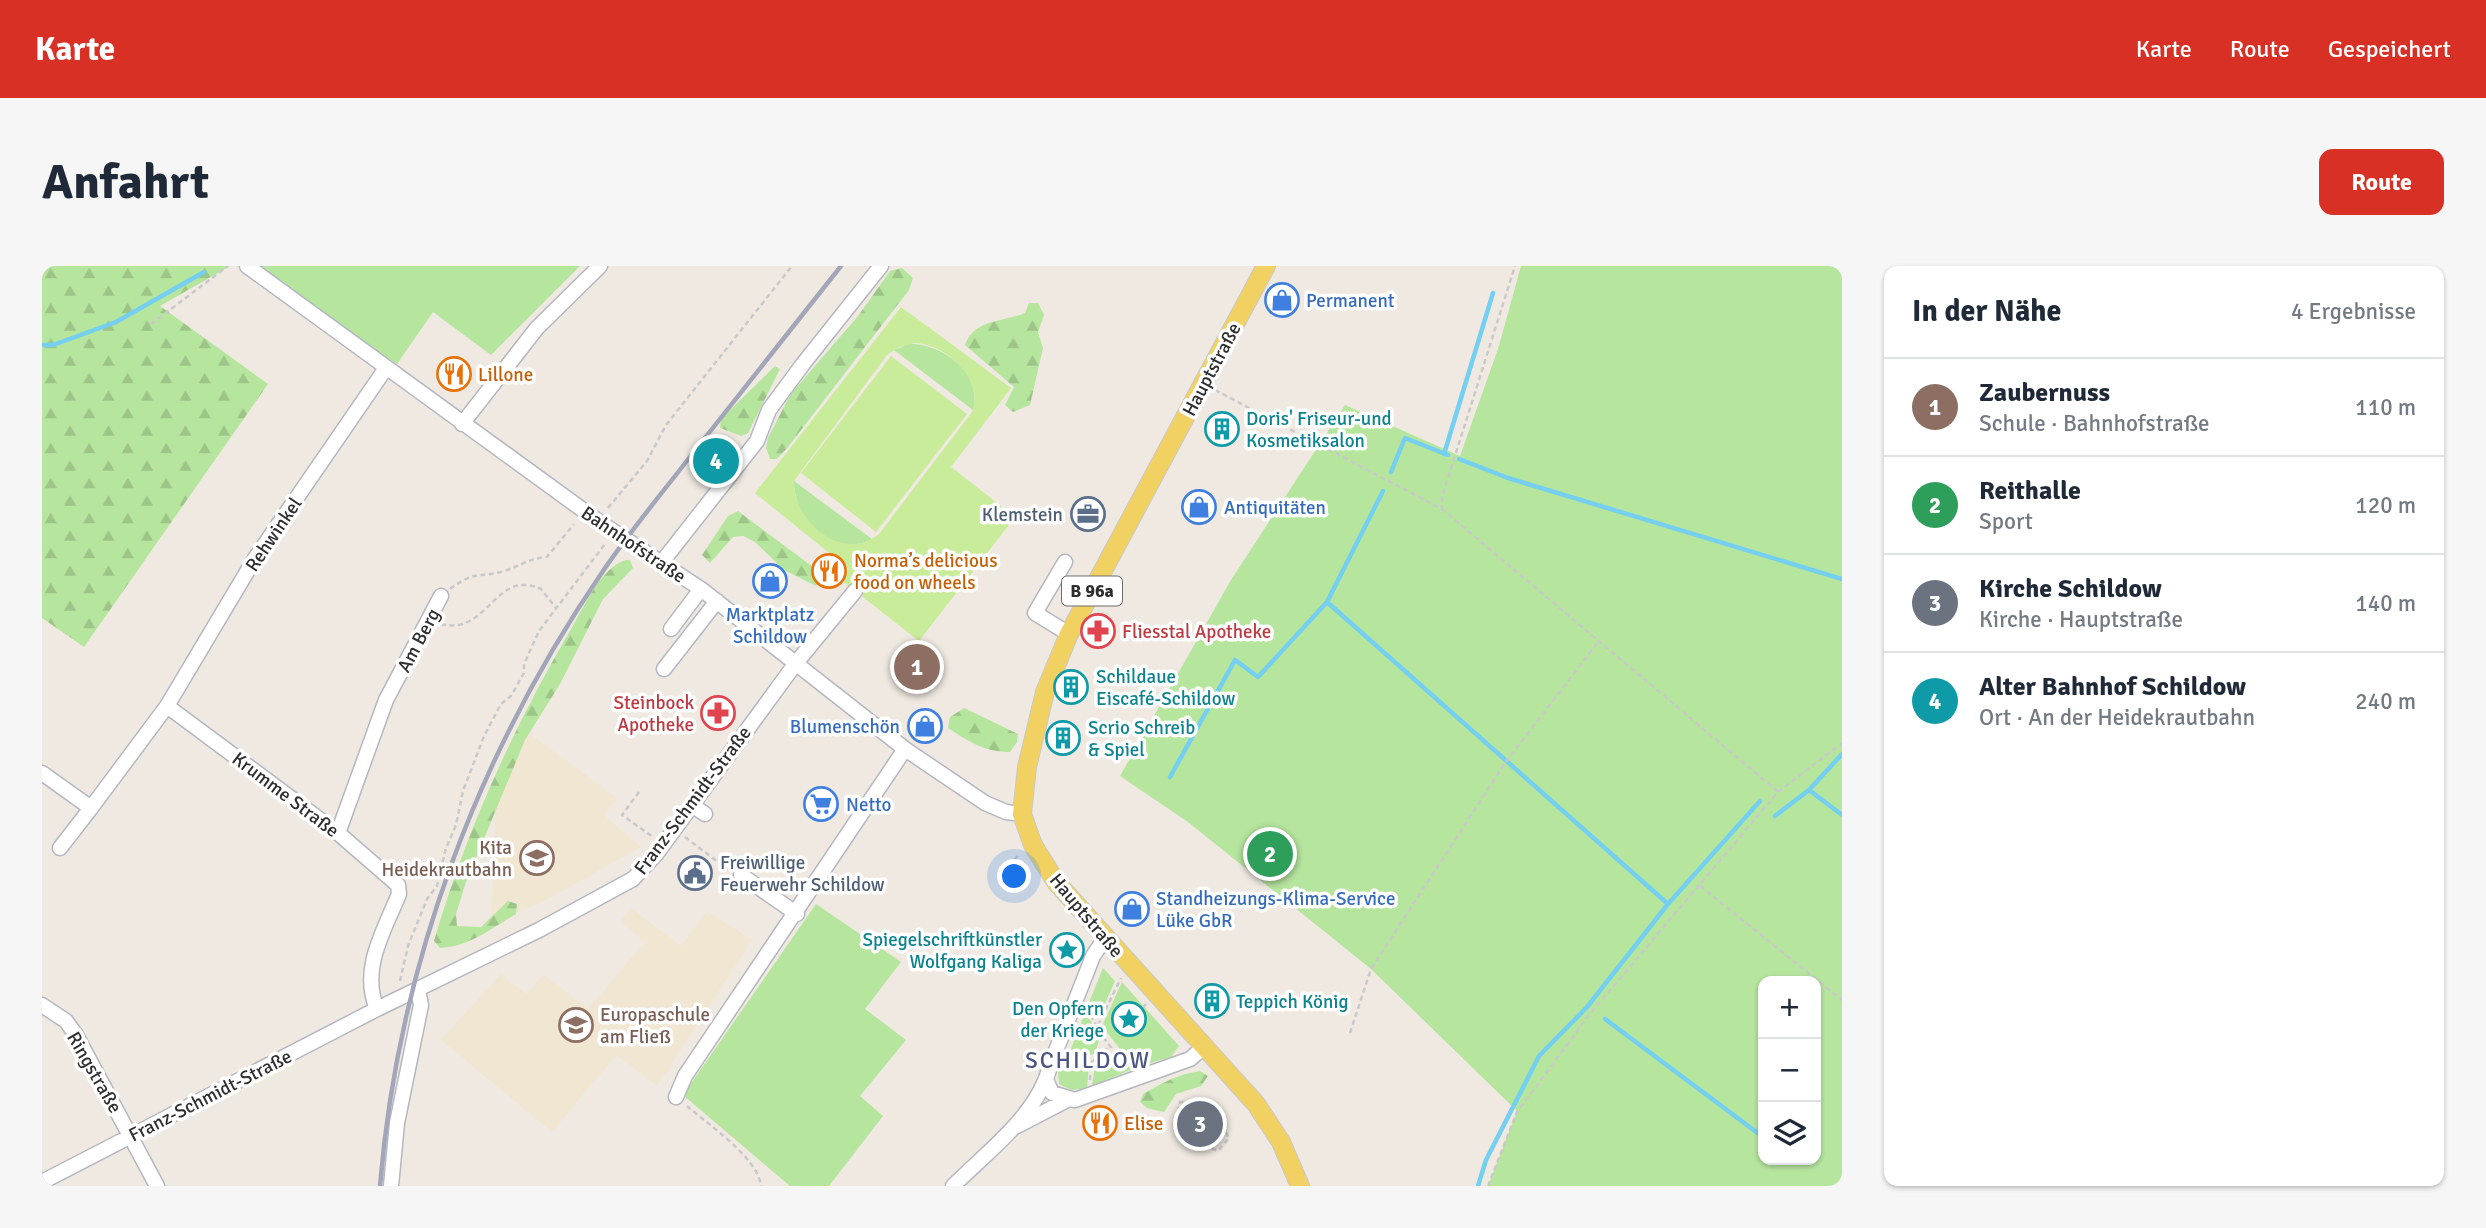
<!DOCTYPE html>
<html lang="de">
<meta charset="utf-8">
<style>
:root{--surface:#fff;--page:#f6f6f7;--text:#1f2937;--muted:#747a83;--line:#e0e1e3;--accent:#d93025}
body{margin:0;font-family:Signika,sans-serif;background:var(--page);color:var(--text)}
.controls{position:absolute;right:21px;bottom:21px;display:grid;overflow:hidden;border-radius:14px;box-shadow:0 2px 5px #0004}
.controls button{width:63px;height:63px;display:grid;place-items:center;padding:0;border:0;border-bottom:2px solid var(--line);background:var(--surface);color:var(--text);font:35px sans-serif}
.you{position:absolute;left:973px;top:611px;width:24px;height:24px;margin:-18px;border:5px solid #fff;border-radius:50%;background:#1a73e8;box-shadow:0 0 0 10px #1a73e833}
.badge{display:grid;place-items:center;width:46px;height:46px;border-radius:50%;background:var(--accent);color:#fff;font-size:23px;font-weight:700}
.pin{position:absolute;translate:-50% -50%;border:4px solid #fff;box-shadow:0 2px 7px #0006}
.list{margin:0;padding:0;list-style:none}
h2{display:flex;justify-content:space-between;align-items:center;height:91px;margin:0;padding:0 28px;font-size:30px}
h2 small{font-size:23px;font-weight:400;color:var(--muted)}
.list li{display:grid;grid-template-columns:46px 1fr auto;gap:21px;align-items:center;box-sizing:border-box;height:98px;padding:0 28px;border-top:2px solid var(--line)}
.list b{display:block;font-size:26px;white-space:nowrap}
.list p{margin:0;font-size:23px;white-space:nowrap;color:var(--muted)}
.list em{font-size:23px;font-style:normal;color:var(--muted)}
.icon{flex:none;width:38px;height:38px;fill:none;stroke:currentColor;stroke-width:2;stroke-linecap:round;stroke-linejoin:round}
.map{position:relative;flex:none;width:1800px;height:920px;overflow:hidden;border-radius:14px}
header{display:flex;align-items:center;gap:42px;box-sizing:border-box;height:98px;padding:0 35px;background:var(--accent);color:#fff}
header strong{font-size:33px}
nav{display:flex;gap:38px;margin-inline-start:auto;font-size:24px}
.intro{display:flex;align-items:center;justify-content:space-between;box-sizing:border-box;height:168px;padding:0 42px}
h1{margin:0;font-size:49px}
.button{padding:18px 32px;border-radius:14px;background:var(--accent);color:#fff;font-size:24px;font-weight:700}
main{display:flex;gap:42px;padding:0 42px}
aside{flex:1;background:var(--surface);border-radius:14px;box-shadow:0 2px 5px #0004}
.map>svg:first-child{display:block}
.education{fill:#f0e6d1}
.grass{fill:#b6e59e;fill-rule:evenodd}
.forest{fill:url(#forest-firs)}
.pitch{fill:#c9ec9a;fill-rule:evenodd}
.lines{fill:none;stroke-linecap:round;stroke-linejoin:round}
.stream{stroke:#75cff0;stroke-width:4.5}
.minor-casing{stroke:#b4b7c1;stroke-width:17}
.major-casing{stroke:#c9c9c9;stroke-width:20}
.path{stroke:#c9c9c9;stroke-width:2.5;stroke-dasharray:5 3.5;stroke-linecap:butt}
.minor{stroke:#fff;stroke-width:14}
.major{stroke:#f2d163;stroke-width:18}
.rail{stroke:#a3a6b8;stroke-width:4.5}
.labels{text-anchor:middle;stroke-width:7;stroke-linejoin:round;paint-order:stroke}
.shield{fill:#fff;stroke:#6d6d6d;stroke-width:2}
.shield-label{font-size:18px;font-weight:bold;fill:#2e2e2e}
.shop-label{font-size:19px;fill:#366cbe;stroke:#fff;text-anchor:start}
.street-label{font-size:19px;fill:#2e2e2e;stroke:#fff}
.food-label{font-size:19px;fill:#c56008;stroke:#fff;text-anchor:start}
.culture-label{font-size:19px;fill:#0d838f;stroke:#fff;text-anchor:start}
.service-label{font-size:19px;fill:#4e5e75;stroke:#fff;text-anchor:end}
.health-label{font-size:19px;fill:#be3a42;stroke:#fff;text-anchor:start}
.education-label{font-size:19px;fill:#785e54;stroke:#fff;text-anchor:end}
.quarter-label{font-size:23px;letter-spacing:2px;fill:#4d5680;stroke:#fff}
</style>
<header>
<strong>Karte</strong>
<nav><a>Karte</a><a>Route</a><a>Gespeichert</a></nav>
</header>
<div class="intro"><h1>Anfahrt</h1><a class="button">Route</a></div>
<main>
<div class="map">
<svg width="1800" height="920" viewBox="0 0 1800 920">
<defs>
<pattern id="forest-firs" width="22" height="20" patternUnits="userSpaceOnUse" patternTransform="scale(1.75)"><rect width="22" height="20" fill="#b6e59e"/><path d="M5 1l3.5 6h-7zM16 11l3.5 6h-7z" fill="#9dc588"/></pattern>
</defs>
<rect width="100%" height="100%" fill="#efe9e1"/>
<path class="education" d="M488,468L575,532L562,549L599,581L506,633L449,659L454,542L477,483Z
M589,642L639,680L665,645L710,674L615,820L574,789L510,866L399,774L459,708L484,728L502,709L546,743L603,676L578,655Z"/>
<path class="grass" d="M208,0H538L449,89L391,46L355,98Z
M1479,0H1800V920H1446L1475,845L1329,703L1146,556L1078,510L1189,314L1303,139L1418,190L1456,83ZM1721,715H1774V894H1721Z
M867,78C900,77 941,107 931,144L852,84Z
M752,215L830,273C792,293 751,252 752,215Z
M774,638L859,696L823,743L864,774L818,830L841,850L787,920H748L641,829Z
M1061,702L1073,715L1056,753L1046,739Z
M1080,716L1137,780L1129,791L1101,799L1085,792L1060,760Z
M1043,746L1058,771L1053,788L1026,791Z
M1066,792L1093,802L1050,820L1053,800Z
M1026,796L1047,801L1045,822L1030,824L1017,818L1016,805Z"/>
<path class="forest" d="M0,0H188L118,40L226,118L42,381L0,352Z
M860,2L871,12L867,24L746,181L735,193H728L724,182L726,172L748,129L816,50L848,5Z
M987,37H996L1002,49L996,66L1001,82L988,139L971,146L963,139L972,121L923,79C932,53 961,56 983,47Z
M733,100L738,103L706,167L699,170L678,162L679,153Z
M696,245L775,304L779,315L774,320L742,304L713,276L701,270L691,271L668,297L660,289L686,250Z
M584,294H588L591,302L561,333L518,418L483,474L424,616L414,648L415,660L439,661L466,635L475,638L474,648C450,662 427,681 398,682L392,675C424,565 471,462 529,363C542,341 559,301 584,294Z
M922,442L976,468L975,476L968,486C945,487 925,475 906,462L908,451Z
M1158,805L1166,810L1159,820L1134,828L1122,846L1105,842L1098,836L1101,828C1120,817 1136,808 1158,805Z"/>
<path class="pitch" d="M859,41L969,122L909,201L973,251L877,375L799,314L807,303L713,227ZM873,77C904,78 943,113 930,146L837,268C800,298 751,255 752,215L845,89L857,81Z
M849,90L925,148L834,266L759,207Z"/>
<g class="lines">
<path class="stream" d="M0,79H11L74,56L162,6
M1402,188L1451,27
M1417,193L1466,212L1800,313
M1349,206L1363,172L1406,189
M1285,336L1341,225
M1128,511L1193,394L1216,411L1285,336L1626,638
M1767,524L1800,549
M1733,550L1767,524L1800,488
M1563,753L1721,871
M1436,920L1444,894L1497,790L1545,741L1626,638L1718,535"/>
<g class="minor-casing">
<path id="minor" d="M205,0L556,255L659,323L863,483L943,537L964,546L980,548
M420,158L495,62L558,0
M620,296L715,175L727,144L761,98L839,0
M1023,296L993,347L1027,368
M629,363L659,323
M622,403L675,335
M125,440L296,567L356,619L357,628C342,665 318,703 335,743
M0,507L49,542L125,440L212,294L344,102
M650,539L663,548
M296,567L344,434L399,330
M18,582L49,542
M699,609L755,648
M0,739L24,755L34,769L115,920
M1005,816L1010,827L1033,834L1148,793L1162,781
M634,831L643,810L863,483
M975,860L1027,833
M0,916L335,743L497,664L591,613L615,587L754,397L813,325
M349,920L355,857L379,739L376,724
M911,920C945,886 996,849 1008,800L1051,690L1063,672"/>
</g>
<g class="major-casing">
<path id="major" d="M1224,0L1027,368L1003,426L985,501L980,548L991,579L1014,616L1214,838L1239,876L1258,920"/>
</g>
<path class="path" d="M109,58L186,0
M1173,124L1400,243V231L1473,0
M566,242L605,195L624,159L750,0
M1400,243L1735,525
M408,323C435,303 435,313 462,305C478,300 488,292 505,291L532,258
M399,358C447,370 452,302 499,323L514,342
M597,526L580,549L611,571
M643,571L688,605
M966,599L978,588
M1658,620L1800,734
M358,715L366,680L385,633L395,620L404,582L414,559L421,525L442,470L459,438L469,430L482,407V398L497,365L563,278
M1044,742C1057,763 1067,787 1090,798
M1092,750L1087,744L1080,751L1087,759L1104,738
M1056,759L1079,712
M1308,767L1329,703L1463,497L1556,376
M1024,794L1049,797
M1048,814L1049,797L1068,780
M1145,835C1162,838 1179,857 1187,872L1176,885L1164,880L1134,855L1138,836Z
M645,840C667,859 716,892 719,920
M1446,920L1475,846L1548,748L1736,526L1800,477"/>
<use href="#minor" class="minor"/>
<use href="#major" class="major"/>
<path class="rail" d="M338,920C356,700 436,487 561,305C589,264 621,226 651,187C700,125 750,62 799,0"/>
</g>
<defs>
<g id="shop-ring" transform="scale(1.75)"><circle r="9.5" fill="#fff" stroke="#3f7fe0" stroke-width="1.5"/><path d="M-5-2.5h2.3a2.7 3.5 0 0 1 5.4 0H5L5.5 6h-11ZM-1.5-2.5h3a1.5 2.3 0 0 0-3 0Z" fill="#3f7fe0"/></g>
<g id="restaurant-ring" transform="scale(1.75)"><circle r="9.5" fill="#fff" stroke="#e8710a" stroke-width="1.5"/><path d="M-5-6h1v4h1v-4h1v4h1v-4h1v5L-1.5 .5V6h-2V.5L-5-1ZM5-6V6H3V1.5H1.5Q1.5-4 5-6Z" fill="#e8710a"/></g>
<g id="building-ring" transform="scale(1.75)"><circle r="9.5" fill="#fff" stroke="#0f9aa8" stroke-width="1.5"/><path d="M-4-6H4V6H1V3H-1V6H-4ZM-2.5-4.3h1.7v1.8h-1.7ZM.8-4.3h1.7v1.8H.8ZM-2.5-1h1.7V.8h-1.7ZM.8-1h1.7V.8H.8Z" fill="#0f9aa8"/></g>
<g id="office-ring" transform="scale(1.75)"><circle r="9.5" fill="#fff" stroke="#5c6f8a" stroke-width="1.5"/><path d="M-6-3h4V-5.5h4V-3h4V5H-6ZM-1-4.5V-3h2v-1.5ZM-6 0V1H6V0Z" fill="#5c6f8a"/></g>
<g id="pharmacy-ring" transform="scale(1.75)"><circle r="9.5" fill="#fff" stroke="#e0444e" stroke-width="1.5"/><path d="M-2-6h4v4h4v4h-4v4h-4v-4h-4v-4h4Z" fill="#e0444e"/></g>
<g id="supermarket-ring" transform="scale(1.75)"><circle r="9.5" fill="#fff" stroke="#3f7fe0" stroke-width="1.5"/><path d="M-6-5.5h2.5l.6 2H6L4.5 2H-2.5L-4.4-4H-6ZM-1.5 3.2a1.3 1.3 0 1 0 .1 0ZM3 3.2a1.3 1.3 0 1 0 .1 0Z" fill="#3f7fe0"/></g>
<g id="school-ring" transform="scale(1.75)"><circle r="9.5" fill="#fff" stroke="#8d6e63" stroke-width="1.5"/><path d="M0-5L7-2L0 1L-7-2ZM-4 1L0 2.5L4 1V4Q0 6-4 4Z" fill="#8d6e63"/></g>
<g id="civic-ring" transform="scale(1.75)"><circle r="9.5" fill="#fff" stroke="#5c6f8a" stroke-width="1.5"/><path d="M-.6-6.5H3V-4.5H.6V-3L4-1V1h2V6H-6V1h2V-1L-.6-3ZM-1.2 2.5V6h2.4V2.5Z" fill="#5c6f8a"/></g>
<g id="sight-ring" transform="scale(1.75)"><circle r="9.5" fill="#fff" stroke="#0f9aa8" stroke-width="1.5"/><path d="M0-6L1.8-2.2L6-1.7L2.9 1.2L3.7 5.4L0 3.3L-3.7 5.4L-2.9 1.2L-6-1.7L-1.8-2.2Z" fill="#0f9aa8"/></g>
</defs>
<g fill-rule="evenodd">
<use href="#shop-ring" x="1240" y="34"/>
<use href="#restaurant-ring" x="412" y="108"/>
<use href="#building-ring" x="1180" y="163"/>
<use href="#shop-ring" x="1157" y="241"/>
<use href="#office-ring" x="1046" y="248"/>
<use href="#restaurant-ring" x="787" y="305"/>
<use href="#shop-ring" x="728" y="315"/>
<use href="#pharmacy-ring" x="1056" y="365"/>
<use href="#building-ring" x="1029" y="421"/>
<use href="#pharmacy-ring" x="676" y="447"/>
<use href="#shop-ring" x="883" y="460"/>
<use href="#building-ring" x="1021" y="472"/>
<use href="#supermarket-ring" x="779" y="538"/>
<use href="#school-ring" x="495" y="592"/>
<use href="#civic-ring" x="653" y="607"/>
<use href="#shop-ring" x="1090" y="643"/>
<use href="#sight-ring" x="1025" y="684"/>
<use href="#building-ring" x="1170" y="735"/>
<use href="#sight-ring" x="1087" y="753"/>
<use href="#school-ring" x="534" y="759"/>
<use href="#restaurant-ring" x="1058" y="857"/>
</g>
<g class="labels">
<rect class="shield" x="1020" y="310.5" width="60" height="29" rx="5"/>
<g class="shield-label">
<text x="1050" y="331">B 96a</text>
</g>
<g class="shop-label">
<text x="1264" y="41">Permanent</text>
<text x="1182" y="248">Antiquitäten</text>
<text x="728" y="355" text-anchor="middle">Marktplatz<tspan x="728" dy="22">Schildow</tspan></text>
<text x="858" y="467" text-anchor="end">Blumenschön</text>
<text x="804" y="545">Netto</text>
<text x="1114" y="639">Standheizungs-Klima-Service<tspan x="1114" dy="22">Lüke GbR</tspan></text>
</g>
<g class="street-label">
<text transform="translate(1169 103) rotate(-62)" y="7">Hauptstraße</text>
<text transform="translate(231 268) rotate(-56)" y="7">Rehwinkel</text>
<text transform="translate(592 278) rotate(34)" y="7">Bahnhofstraße</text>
<text transform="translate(376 374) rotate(-62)" y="7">Am Berg</text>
<text transform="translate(244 528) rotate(37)" y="7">Krumme Straße</text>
<text transform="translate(650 534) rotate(-53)" y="7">Franz-Schmidt-Straße</text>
<text transform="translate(1045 649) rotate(50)" y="7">Hauptstraße</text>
<text transform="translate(53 806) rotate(60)" y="7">Ringstraße</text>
<text transform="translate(168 829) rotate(-27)" y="7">Franz-Schmidt-Straße</text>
</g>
<g class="food-label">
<text x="436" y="115">Lillone</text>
<text x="812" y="301">Norma’s delicious<tspan x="812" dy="22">food on wheels</tspan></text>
<text x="1082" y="864">Elise</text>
</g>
<g class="culture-label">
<text x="1204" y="159">Doris' Friseur-und<tspan x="1204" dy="22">Kosmetiksalon</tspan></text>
<text x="1054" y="417">Schildaue<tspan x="1054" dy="22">Eiscafé-Schildow</tspan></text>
<text x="1046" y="468">Scrio Schreib<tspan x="1046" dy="22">&amp; Spiel</tspan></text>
<text x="1000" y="680" text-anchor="end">Spiegelschriftkünstler<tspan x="1000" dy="22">Wolfgang Kaliga</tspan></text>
<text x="1194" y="742">Teppich König</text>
<text x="1062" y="749" text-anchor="end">Den Opfern<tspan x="1062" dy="22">der Kriege</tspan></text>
</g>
<g class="service-label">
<text x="1021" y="255">Klemstein</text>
<text x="678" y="603" text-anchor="start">Freiwillige<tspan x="678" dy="22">Feuerwehr Schildow</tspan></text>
</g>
<g class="health-label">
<text x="1080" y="372">Fliesstal Apotheke</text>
<text x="652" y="443" text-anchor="end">Steinbock<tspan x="652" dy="22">Apotheke</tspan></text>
</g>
<g class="education-label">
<text x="470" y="588">Kita<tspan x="470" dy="22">Heidekrautbahn</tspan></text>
<text x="558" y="755" text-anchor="start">Europaschule<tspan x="558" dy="22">am Fließ</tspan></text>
</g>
<g class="quarter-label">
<text x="1046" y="802">SCHILDOW</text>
</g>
</g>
</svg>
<div class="controls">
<button>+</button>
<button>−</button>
<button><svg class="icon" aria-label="layers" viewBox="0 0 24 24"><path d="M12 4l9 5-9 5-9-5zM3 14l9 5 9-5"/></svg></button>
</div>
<div class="you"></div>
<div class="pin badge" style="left:875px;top:401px;background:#8d6e63">1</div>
<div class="pin badge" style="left:1228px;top:588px;background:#2e9e5b">2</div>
<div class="pin badge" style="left:1158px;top:858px;background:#6b7280">3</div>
<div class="pin badge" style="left:674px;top:195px;background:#0f9aa8">4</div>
</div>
<aside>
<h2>In der Nähe<small>4 Ergebnisse</small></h2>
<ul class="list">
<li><span class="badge" style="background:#8d6e63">1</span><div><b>Zaubernuss</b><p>Schule · Bahnhofstraße</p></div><em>110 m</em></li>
<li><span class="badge" style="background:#2e9e5b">2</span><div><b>Reithalle</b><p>Sport</p></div><em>120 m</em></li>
<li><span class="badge" style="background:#6b7280">3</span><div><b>Kirche Schildow</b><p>Kirche · Hauptstraße</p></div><em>140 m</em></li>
<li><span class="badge" style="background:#0f9aa8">4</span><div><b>Alter Bahnhof Schildow</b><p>Ort · An der Heidekrautbahn</p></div><em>240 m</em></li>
</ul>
</aside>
</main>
